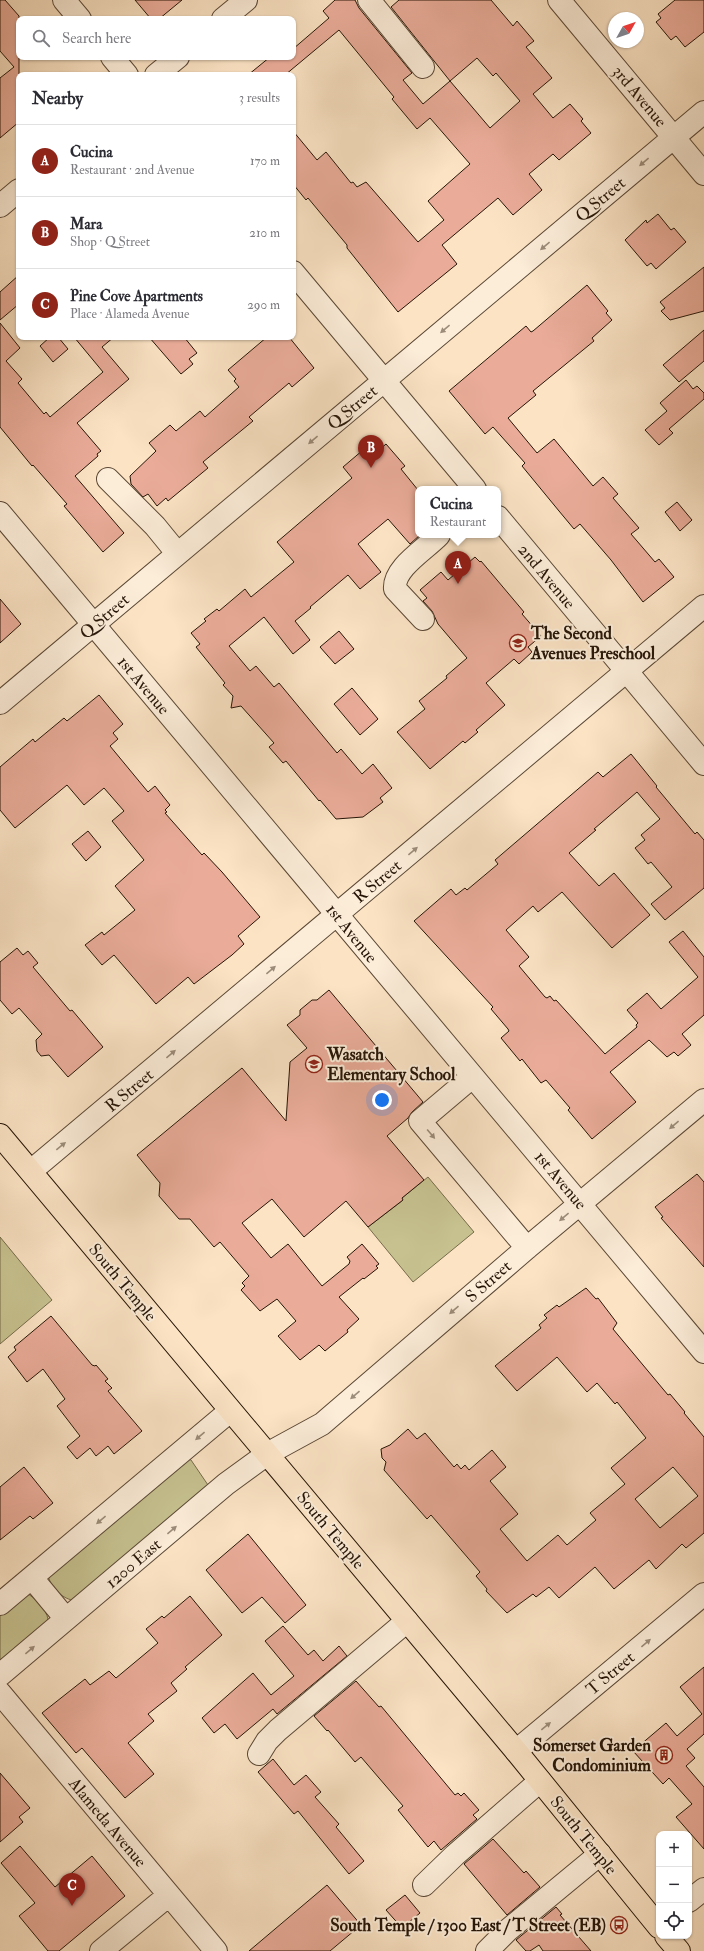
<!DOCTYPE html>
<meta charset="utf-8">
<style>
:root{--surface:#fff;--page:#f7f7f7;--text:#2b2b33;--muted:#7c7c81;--line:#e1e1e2;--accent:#8f2418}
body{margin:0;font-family:"IM FELL Double Pica",serif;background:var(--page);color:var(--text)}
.controls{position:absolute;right:12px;bottom:12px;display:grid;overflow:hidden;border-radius:8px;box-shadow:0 1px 3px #0004}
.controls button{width:36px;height:36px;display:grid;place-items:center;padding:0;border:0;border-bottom:1px solid var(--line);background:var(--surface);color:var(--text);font:20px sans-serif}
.compass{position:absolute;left:608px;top:12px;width:36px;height:36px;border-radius:50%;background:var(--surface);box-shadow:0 1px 3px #0004;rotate:50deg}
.you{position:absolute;left:382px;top:1100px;width:14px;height:14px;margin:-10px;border:3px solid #fff;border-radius:50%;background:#1a73e8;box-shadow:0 0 0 6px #1a73e833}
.badge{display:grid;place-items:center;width:26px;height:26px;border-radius:50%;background:var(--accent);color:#fff;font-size:13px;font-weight:700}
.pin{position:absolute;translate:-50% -33px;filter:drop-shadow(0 1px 2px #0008)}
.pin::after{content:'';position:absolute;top:21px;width:14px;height:12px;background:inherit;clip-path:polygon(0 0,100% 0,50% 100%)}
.popup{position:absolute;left:415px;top:486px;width:86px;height:52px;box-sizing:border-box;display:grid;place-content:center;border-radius:8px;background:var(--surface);filter:drop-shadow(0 1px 3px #0005);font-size:13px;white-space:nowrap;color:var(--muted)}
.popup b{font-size:15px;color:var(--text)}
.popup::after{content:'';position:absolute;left:50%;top:100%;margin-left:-8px;border:8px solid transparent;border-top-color:var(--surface)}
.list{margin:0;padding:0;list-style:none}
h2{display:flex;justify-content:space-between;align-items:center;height:52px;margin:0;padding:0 16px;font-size:17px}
h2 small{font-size:13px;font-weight:400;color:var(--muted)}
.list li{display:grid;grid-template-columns:26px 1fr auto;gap:12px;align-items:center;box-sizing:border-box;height:72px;padding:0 16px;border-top:1px solid var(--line)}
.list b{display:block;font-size:15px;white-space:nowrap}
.list p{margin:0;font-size:13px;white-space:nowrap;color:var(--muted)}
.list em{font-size:13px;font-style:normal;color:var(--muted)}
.icon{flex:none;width:22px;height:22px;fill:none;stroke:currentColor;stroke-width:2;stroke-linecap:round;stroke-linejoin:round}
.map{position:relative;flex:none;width:704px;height:1951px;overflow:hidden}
.search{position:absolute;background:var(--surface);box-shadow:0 1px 3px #0004;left:16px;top:16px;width:280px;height:44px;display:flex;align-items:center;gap:10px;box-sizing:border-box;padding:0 14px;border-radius:8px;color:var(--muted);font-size:15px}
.panel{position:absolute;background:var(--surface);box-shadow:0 1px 3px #0004;left:16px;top:72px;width:280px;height:268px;border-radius:8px}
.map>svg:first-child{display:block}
.green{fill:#c6c18f;stroke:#766b4b}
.building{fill:#eaac99;stroke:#261507;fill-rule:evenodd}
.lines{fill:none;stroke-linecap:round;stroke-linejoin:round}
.minor-casing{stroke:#5b4836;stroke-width:24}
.major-casing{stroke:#261507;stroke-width:24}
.minor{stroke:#fcedd9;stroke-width:22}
.major{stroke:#fbe3c4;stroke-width:22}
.oneway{fill:#9c8c7a}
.labels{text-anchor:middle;stroke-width:4;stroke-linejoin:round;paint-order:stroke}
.street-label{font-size:17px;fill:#261507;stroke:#fcedd9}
.poi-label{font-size:17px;font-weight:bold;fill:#261507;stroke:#fcedd9;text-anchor:start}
</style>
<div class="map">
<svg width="704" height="1951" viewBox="0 0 704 1951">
<rect width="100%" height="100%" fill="#fbe3c4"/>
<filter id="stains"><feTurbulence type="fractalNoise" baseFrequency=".005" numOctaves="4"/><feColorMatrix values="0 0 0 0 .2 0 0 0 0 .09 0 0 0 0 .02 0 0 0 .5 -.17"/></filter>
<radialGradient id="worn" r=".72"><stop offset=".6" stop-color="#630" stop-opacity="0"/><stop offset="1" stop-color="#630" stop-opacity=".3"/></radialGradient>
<path class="green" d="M428,1177L474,1232L413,1282L368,1227L402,1201V1198Z
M0,1237L52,1300L0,1344Z
M187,1458L191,1460L208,1485L75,1600C64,1601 49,1586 48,1574Z
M26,1593C36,1598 46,1609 48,1619L45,1626L0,1663V1612Z"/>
<path class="building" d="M0,0H5L19,16V122L0,138V78L14,67L0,51Z
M135,0H182L159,19H151Z
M335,0H355L359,8L412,73L403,80L423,104L450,81L490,128L520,101L496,73L493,76L477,58L450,81L391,7L399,0H491L513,26L517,21L534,41L526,47L552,78L533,94L553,118L570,104L583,119L581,121L591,133L559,160L553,154L529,174L542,190L513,215L498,198L442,245L457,264L398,312L347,248V245L308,198L306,200L293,184V131L317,160L326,152L351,183L353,182L357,187L366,182L418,242L444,220L428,201L470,164L430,118L417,129L392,99L394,97L339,30L285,75H248L270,57H293V49L329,18L323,11Z
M675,0H704V32L685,47L676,36L671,40L656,22L661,18L658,14Z
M658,214L671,230L674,228L686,242L656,269L651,263L647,266L625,240L646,220L647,223Z
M704,267V311L670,320L661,311L665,308L660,302Z
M19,275V304L0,320V292Z
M587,285L608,311L606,313L612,320L592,338L594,341L533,391L536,395L508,418L537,453L554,439L593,486L603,477L618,494L613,498L639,528L631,534L655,562L659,559L674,577L643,602L611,560L580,524L574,529L559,511L522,466L525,463L493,427L485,434L449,391L526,326L531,332L533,331Z
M0,323L20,348L6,361L22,379L18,383L44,414L46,412L50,417L103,372L74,337H114L102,347L129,379L77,423L101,451L97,454L98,456L75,476L124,533L103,552L64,506L67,504L33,465L32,466L0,427Z
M704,330V361L679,382L663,365Z
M50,337H58L68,349L53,362L40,346Z
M149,337H184L197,353L189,359L193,364L181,374Z
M267,337H289L314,368L292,387L289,383L249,417L253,421L203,462L208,468L168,501L166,498L157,506L148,494L143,497L131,484L130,476L156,451L149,443L170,425L176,431L200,411L205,417L239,387L234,381L236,379L228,370Z
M686,380L693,389L697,386L704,393V399L669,429L673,433L659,445L645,430L667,411L660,403Z
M386,444L405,466L401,469L418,490V535H420L410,544L388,519L358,544L381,572L360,589L348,575L310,607L311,608L295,621L310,640L293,654L264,617L229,646L250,671L256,666L274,687L279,683L337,753L341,749L362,774L373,764L392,788L380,798L383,802L363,817L336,819L320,800L319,801L286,761L283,763L269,747L274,743L241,706L231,708L233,696L223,685L225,683L196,647L200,644L191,633L206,621L204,619L217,609L219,611L245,589L251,597L294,562L277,542L352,478L343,467L363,450L370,458Z
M677,502L692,520L680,531L665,512Z
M475,557L480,562L481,561L524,612L522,614L541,636L528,647L532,652L519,664L514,659L486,683L505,705L476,730L478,732L465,743L463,741L430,769L397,732L425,709L419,701L447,678L446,676L467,658L438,624L432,611L423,601L427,598L420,590L441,572L448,580Z
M0,599L21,624L0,643Z
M339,631L354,649L335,664L320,647Z
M352,688L378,719L360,735L334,704Z
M99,695L123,724L113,733L118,739L110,746L148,792L155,786L170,805L165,810L167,812L165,813L202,855L204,853L222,872L260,917L238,936L244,944L232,955L194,984L188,977L156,1004L114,955L102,965L85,945L102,932L104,935L135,910L115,886L144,860L112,821L124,811L104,788L84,805L67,785L15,828L0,810V767L33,739L35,742L64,718L67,721Z
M631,754L657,786L656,787L695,834L697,832L704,840V888L665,920L651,904L672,887L651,862L648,864L635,848L645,840L641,835L660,819L637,792L594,829L596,830L569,853L599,886L614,873L650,915L612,948L562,892L538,912L533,906L506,930L529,957L519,966L545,997L547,998L550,996L554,1001L556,1000L605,1054L637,1027L636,1025L638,1023L627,1010L647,993L661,1009L698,977L669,942L683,931L704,957V1015L682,1034L691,1045L678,1056L674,1052L667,1057L649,1040L610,1072L636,1102L592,1139L568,1110L570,1108L546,1080L541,1083L522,1059L520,1061L501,1038L509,1031L508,1029L491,1009L493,1007L414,921L451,889L456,895L465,888L467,890L498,864L495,860L598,772L603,777Z
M88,831L101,847L86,861L72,844Z
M17,948L23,955L28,951L38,963L33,967L70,1011L72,1010L103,1047L68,1077L49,1055L41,1056L37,1051L36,1040L42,1034L19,1008L12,1014L0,1000V962Z
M329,990L423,1102L412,1112L408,1118L387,1136L424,1180L402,1198L403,1200L368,1227L346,1201L304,1237L272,1199L242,1223L271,1258L288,1244L322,1286L349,1264L350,1261L347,1257L362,1244L379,1264L376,1266L378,1268L364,1279L363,1278L339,1297L359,1319L347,1330L348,1332L325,1351L319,1345L300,1360L278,1336L296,1321L277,1299L260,1311L241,1290L245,1286L242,1283L249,1276L220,1242L214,1247L190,1219H179L159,1196L160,1183L137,1155L242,1068L286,1121L290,1062L307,1048L287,1025L300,1015V1010L312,1000H317Z
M697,1174L704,1182V1267L661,1218L663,1217L655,1207Z
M586,1288L596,1299L598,1298L617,1323L613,1329L668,1395L670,1394L685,1412L684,1413L704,1437V1533L686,1548L682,1544L656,1569L649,1560L614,1589L595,1567L559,1598L549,1587L536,1597L533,1594L507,1613L486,1591L487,1589L476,1576L480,1572L431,1515L427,1519L384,1470L386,1462L382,1458L381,1449L390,1445L408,1429L417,1439L425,1433L454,1467L457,1464L461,1469L465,1465L469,1470L492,1450L506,1467L490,1481L518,1514L500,1529L527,1561L558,1535L567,1545L596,1520L590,1513L625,1484L611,1468L646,1438L617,1402L615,1404L597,1383L587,1392L557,1357L517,1391L495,1366L541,1328L539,1325L547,1318L544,1315L557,1305L559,1307ZM673,1467L698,1496L660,1528L635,1499Z
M51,1316L92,1365L95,1366L96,1365L108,1379L105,1381L112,1388L108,1391L142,1431L114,1454L108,1446L96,1456L90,1448L77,1459L67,1447L80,1436L57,1406L65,1399L43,1369L27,1382L8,1357L16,1350L14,1347Z
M24,1467L53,1503L33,1519L30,1516L0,1540V1487Z
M248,1534L306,1605L285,1623L262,1597L242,1613L206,1570Z
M190,1596L222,1635L185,1667L187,1669L171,1683L177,1691L148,1714L154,1721L128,1743L154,1774L125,1798L82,1748L76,1753L42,1713L85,1679L90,1685L109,1671L116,1678L158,1643L146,1629L162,1616L164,1618Z
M283,1626L308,1655L314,1650L323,1661L339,1646L347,1656L277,1714L273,1709L237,1739L225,1724L214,1733L202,1718L253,1673L271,1695L294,1676L265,1641Z
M704,1667V1734L687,1749L695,1758L686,1766L704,1787V1849L676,1817L692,1804L669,1778L663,1784L633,1751L666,1723L677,1736L702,1714L680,1687Z
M356,1681L379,1707L381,1706L455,1795L458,1793L461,1796L464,1793L479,1810L473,1815L477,1819L441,1850L434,1841L428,1847L398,1810L403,1806L361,1757L355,1762L328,1730L327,1731L314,1716Z
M273,1759L294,1785L306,1775L321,1792L315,1797L339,1824L336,1827L364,1861L349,1874L298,1811L294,1814L258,1772Z
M0,1773L30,1808L19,1817L23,1822L0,1842Z
M493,1839L524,1873L526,1871L540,1887L507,1915L464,1864Z
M20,1846L55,1887L92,1856L125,1896L59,1951H48L19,1916L35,1903L1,1863Z
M327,1885L361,1925L330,1951H249Z
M405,1895L420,1913L402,1928L386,1910Z
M556,1907L562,1914L560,1915L591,1951H543L539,1945L530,1951H526L516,1940Z"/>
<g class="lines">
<g class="minor-casing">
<path id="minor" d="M64,0L80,19
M369,0L423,67
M559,0L704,174
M223,19L246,0
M112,57L127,75
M156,75L178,57
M0,206L19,190
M293,272L475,489
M108,479L155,526L177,553
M0,513L704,1352
M498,517L704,764
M423,619L395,589C393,568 426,549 439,535
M0,703L704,112
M472,1077L420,1121L527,1248
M31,1171L704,606
M32,1578L66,1619
M0,1604L230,1411
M0,1675L226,1484L267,1454L322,1424L527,1248L704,1100
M0,1693L216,1951
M516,1751L704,1594
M259,1754L267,1741L278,1730L407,1621
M424,1885L455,1855L540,1781
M689,1901L704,1889
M101,1951L169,1895
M487,1951L508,1930L600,1854"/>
</g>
<g class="major-casing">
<path id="major" d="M0,1135L516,1751L659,1927
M666,1936L679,1951"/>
</g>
<use href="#minor" class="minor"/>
<use href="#major" class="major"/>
</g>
<defs><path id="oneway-solid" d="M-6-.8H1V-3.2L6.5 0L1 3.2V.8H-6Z"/></defs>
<g class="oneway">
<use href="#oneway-solid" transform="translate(644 162) rotate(140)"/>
<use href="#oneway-solid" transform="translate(545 246) rotate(140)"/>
<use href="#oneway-solid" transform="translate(445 329) rotate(140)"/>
<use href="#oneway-solid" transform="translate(313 440) rotate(140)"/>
<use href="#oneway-solid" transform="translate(413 851) rotate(-40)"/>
<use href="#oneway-solid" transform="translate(271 970) rotate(-40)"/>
<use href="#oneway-solid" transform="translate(171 1054) rotate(-40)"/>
<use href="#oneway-solid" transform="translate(674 1125) rotate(140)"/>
<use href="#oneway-solid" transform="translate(431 1134) rotate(50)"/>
<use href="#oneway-solid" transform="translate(61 1146) rotate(-39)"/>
<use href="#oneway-solid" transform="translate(564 1217) rotate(140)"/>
<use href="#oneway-solid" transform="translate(454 1310) rotate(139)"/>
<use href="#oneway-solid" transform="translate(355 1395) rotate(139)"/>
<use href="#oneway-solid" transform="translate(200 1436) rotate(140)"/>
<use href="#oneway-solid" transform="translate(101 1520) rotate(140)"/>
<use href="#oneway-solid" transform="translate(172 1530) rotate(-40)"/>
<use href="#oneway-solid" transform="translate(646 1643) rotate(-40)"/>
<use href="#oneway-solid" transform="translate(30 1650) rotate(-40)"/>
<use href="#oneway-solid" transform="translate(546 1726) rotate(-39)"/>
</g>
<defs>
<g id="school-ring" transform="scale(0.9)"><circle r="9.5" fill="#fcedd9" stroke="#8f2418" stroke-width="1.5"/><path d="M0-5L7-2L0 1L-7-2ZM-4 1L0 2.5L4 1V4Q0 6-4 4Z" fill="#8f2418"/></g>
<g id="building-ring" transform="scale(0.9)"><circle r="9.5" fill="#fcedd9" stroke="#8f2418" stroke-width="1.5"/><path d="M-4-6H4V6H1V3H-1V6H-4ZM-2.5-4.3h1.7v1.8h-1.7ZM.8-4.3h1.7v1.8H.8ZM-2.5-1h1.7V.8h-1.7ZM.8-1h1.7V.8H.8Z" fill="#8f2418"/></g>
<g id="bus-ring" transform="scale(0.9)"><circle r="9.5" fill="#fcedd9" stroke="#8f2418" stroke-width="1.5"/><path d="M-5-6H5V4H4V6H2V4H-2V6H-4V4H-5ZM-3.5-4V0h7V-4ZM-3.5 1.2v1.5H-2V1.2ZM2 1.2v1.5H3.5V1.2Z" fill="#8f2418"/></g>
</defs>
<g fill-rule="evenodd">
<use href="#school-ring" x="518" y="643"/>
<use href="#school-ring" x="314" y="1064"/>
<use href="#building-ring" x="664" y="1755"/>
<use href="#bus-ring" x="619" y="1925"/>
</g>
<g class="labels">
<g class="street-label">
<text transform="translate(640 96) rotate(50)" y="6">3rd Avenue</text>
<text transform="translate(600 199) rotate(-40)" y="6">Q Street</text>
<text transform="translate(352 407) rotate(-40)" y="6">Q Street</text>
<text transform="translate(547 576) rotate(50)" y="6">2nd Avenue</text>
<text transform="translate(104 616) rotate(-41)" y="6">Q Street</text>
<text transform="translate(144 685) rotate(50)" y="6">1st Avenue</text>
<text transform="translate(377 881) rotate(-40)" y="6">R Street</text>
<text transform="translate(352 933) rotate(51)" y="6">1st Avenue</text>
<text transform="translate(129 1090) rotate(-40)" y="6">R Street</text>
<text transform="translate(561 1180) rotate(50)" y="6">1st Avenue</text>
<text transform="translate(488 1281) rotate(-41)" y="6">S Street</text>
<text transform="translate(123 1282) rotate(50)" y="6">South Temple</text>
<text transform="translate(331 1530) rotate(50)" y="6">South Temple</text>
<text transform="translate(133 1563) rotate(-40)" y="6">1200 East</text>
<text transform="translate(610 1673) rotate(-40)" y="6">T Street</text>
<text transform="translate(108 1822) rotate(50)" y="6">Alameda Avenue</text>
<text transform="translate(584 1835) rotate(51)" y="6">South Temple</text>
</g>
<g class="poi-label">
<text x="531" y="639">The Second<tspan x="531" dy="20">Avenues Preschool</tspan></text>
<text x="327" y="1060">Wasatch<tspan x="327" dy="20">Elementary School</tspan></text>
<text x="651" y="1751" text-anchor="end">Somerset Garden<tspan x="651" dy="20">Condominium</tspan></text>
<text x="606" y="1931" text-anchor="end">South Temple / 1300 East / T Street (EB)</text>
</g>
</g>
<rect width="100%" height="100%" filter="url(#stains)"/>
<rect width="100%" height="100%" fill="url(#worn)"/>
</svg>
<div class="controls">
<button>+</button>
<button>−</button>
<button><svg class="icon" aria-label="locate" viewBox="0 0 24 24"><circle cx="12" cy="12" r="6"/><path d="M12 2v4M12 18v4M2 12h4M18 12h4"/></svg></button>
</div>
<svg class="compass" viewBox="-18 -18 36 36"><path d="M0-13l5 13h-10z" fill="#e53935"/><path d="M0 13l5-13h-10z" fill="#7c7c81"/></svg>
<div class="you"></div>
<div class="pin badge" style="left:458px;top:584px">A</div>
<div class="popup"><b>Cucina</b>Restaurant</div>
<div class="pin badge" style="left:371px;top:468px">B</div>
<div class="pin badge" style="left:72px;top:1906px">C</div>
<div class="search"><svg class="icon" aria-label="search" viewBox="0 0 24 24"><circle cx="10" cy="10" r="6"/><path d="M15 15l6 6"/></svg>Search here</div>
<section class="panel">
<h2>Nearby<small>3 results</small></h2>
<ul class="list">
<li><span class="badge">A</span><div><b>Cucina</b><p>Restaurant · 2nd Avenue</p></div><em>170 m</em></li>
<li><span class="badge">B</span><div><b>Mara</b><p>Shop · Q Street</p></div><em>210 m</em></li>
<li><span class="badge">C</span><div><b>Pine Cove Apartments</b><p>Place · Alameda Avenue</p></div><em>290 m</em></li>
</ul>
</section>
</div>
